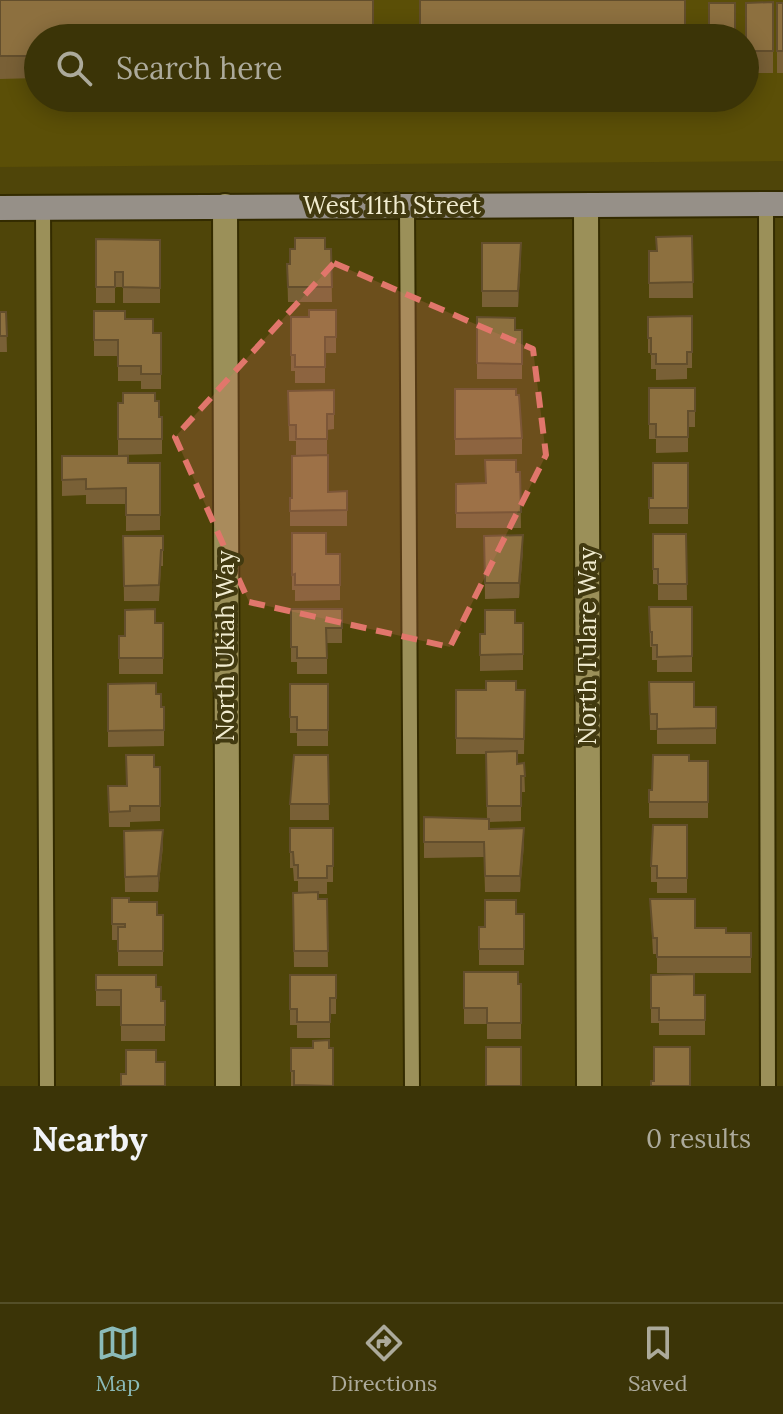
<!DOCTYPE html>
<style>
:root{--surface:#3b3407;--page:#463f15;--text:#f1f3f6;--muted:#acaa9b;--line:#544f28;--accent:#8bbbb9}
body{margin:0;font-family:Lora,serif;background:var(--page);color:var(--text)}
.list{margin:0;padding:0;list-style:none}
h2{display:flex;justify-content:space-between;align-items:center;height:104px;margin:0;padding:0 32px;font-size:34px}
h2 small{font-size:26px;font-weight:400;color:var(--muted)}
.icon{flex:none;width:44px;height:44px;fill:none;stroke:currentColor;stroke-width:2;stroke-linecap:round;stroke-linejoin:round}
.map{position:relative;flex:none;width:783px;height:1086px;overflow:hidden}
.search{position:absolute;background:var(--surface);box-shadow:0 4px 20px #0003;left:24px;right:24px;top:24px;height:88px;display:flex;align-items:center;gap:20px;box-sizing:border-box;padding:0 28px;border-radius:44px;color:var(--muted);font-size:30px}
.sheet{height:216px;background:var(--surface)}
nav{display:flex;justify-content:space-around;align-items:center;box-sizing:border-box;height:112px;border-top:2px solid var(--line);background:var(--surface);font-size:22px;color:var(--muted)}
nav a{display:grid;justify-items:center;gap:4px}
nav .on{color:var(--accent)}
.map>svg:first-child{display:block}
.built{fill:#5b4f07;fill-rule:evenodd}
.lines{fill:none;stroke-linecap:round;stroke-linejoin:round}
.lane-casing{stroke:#332b00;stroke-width:18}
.street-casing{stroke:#332b00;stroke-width:28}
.secondary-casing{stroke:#332b00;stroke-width:28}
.lane{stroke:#9b9059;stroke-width:14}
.street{stroke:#9b9059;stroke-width:24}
.secondary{stroke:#969088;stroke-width:24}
.wall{fill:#796036}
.shaded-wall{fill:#634e2c}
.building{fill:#8d703f;stroke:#634e2c;stroke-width:2}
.marked{fill:#e1766b;fill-opacity:0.2;stroke:#e1766b;stroke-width:6;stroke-dasharray:16 10;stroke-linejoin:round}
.labels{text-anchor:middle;stroke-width:8;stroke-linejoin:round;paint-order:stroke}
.street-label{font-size:24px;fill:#f1ecd0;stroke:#423a10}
</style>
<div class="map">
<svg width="783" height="1086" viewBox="0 0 783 1086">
<rect width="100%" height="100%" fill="#4f4509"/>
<path class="built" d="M0,0H783V161L0,167ZM38,38H745V98H38Z"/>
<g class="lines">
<g class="lane-casing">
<path id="lane" d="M766,204L768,1086
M407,206L412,1086
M43,208L47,1086"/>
</g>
<g class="street-casing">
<path id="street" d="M225,206L228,1086
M586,206L589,1086"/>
</g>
<g class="secondary-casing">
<path id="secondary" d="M0,208L783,204"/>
</g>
<use href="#lane" class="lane"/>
<use href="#street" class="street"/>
<use href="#secondary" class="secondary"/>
</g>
<path class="wall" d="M0,0L38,38V78L0,79Z
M773,2V73H746V3Z
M777,3H783V73H777Z
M692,236L693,298H649V251H656Z
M96,239L160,240V303H123V287H115V303H96Z
M482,243L521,259L518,307H482Z
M325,249H331L332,302H288L287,264Z
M336,310V353H325V383H295V371H291V317H309Z
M94,311L125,319L153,333H161V389H141V381H118V356H94Z
M0,312H6L7,352H0Z
M692,316V368H687V379L656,380V369H651V353H648V317Z
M477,317L515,330H522V379H477Z
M649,388H695V427H688V452L656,453V439H649Z
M455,389L516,395L522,438V454L455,455Z
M334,390V429L327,430V455H296V441H289L288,391Z
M155,401L159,417H162V454L118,455V403Z
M62,456L128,463H160V530L126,531V504H86V495L62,496Z
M688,463V524H649V498H653Z
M516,472H520L521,528H456V484L485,483Z
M347,491V526H290V498L328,492Z
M292,533L326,554H340V600L295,601V590H292Z
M653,534H686L687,600H658V584H653Z
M123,536H163V566H161L159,601H124Z
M484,536L523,551L519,598L485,599Z
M649,607H692V672H657V660H652V647H650Z
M291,609H342V643H327V674H297V662H291Z
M155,623H163V674H119V636H125Z
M515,623H523V670L480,671V634H485Z
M649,682L694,707H716V744H657V730H650Z
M108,684L156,694L161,707H164V746L108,747Z
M290,684H328V746H297V733H290Z
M456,690H525L524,754H517V764L524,763L525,792H521V821L489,822V829L524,844L520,892H485L484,857L424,858V817L487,819L486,754H456Z
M328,755L329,820H290V804Z
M689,761H708V818H649V790H652Z
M154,767H160V821L130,822V827H109L108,786H127Z
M687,825V893H657V882H651V866Z
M290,828H333V882H327V894H318V899H327L328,967H294L293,893H298V881H294L293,868H290Z
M124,831L163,846L158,892H125Z
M112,898L129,902L157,915H163V966H118V940H112Z
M650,899L695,928L726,933H751V973H657V954H653Z
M516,914H524V965H479V927H485Z
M464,972L521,984V1039H487V1024H464Z
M96,975L156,987L161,1001H165V1041H121V1006H96Z
M290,975H336V1014H330V1038H297V1025H290Z
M651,975L694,995H705V1035H659V1023H651Z
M291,1048H329L333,1086H291Z"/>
<path class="shaded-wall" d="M521,243V259L518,307V291Z
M523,535V551L519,598V583Z
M524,828V844L520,892V876Z
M163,830V846L158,892V876Z"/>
<path class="building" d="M0,0H373V38H38V56H0Z
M420,0H685V38H420Z
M773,2V51H746V3Z
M709,3H735V38H709Z
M777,3H783V51H777Z
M692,236L693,282L649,283V251H657L656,237Z
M295,238H325V249H331L332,287H288L287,264H290V249H295Z
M96,239L160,240V288L123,287V272H115V287H96Z
M482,243H521L518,291H482Z
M309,310H336V337H325V367H295V355H291V317H309Z
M94,311H125V319H153V333H161V374H141V366H118V340H94Z
M0,312H6L7,336H0Z
M692,316V352H687V364H656V354H651V338H648V317Z
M477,317L515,318V330H522V364L477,363Z
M649,388H695V411H688V437H656V424H649Z
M455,389H516V395H519L522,438L455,439Z
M334,390V414H327V439H296V425H289L288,391Z
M123,393H155V401H159V417H162V439H118V403H123Z
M328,455V492L347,491V510L290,511V498H292V456Z
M62,456H128V463H160V515H126V488L86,489V479L62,480Z
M485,460H516V472H520L521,512L456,513V484L486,483Z
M653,463H688V508H649V498H653Z
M292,533H326V554H340V585H295V574L292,575Z
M653,534H686L687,584H658V569H653Z
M523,535L519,583H485L484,536Z
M123,536H163V550H161L159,585L124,586Z
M649,607H692V656L657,657V645H652V632H650Z
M155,609V623H163V658H119V636H125V610Z
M291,609H342V628H326L327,658H297V647H291Z
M485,610H515V623H523V654L480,655V634H485Z
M486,681H516V690H525L524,739L456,738V690H486Z
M649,682H694V707H716V728L657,729V714H650Z
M156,683V694H161V707H164V730L108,731V684Z
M290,684H328V730H297V717H290Z
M517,751V764L524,763L525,776H521V806H487L486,752Z
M126,755H154V767H160V806H130V811L109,812L108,786H127Z
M294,755H328L329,804H290Z
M653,755H689V761H708V802H649V790H652Z
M424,817L489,819V829L524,828L520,876H485L484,842H424Z
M653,825H687V878H657V866H651Z
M290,828H333V866H327V878H298V865H294L293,852H290Z
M163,830L158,876L125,877L124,831Z
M318,892V899H327L328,951H294L293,893Z
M112,898H129V902H157V915H163V951H118V927H125V924H112Z
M650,899H695V928H726V933H751V957H657V938H653Z
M485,900H516V914H524V949H479V927H485Z
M464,972H518V984H521V1023H487V1008H464Z
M694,974V995H705V1020H659V1008H651V975Z
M96,975H156V987H161V1001H165V1025H121V990H96Z
M290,975H336V998H330V1022H297V1009H290Z
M329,1040V1048H333V1086L294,1085V1071H291V1048H313V1041Z
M486,1047H521V1086H486Z
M654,1047H690V1086H651V1081H654Z
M126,1050H156V1062H165V1086H121V1074H126Z"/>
<path class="marked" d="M334,263L533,349L546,455L450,647L249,602L175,437Z"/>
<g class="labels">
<g class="street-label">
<text x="392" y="214">West 11th Street</text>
<text transform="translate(226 646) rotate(-90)" y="8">North Ukiah Way</text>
<text transform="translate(588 646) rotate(-90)" y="8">North Tulare Way</text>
</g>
</g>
</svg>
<div class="search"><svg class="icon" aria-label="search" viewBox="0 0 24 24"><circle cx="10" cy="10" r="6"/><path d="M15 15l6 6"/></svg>Search here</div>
</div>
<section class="sheet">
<h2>Nearby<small>0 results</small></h2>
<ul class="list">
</ul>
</section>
<nav>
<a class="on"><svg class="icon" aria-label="map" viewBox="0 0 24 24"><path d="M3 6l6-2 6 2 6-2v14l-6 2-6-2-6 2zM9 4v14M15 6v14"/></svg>Map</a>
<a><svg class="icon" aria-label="directions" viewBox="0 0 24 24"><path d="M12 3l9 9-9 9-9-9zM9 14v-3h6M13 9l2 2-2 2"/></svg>Directions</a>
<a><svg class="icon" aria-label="saved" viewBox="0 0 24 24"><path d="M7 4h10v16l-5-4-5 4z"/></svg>Saved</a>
</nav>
